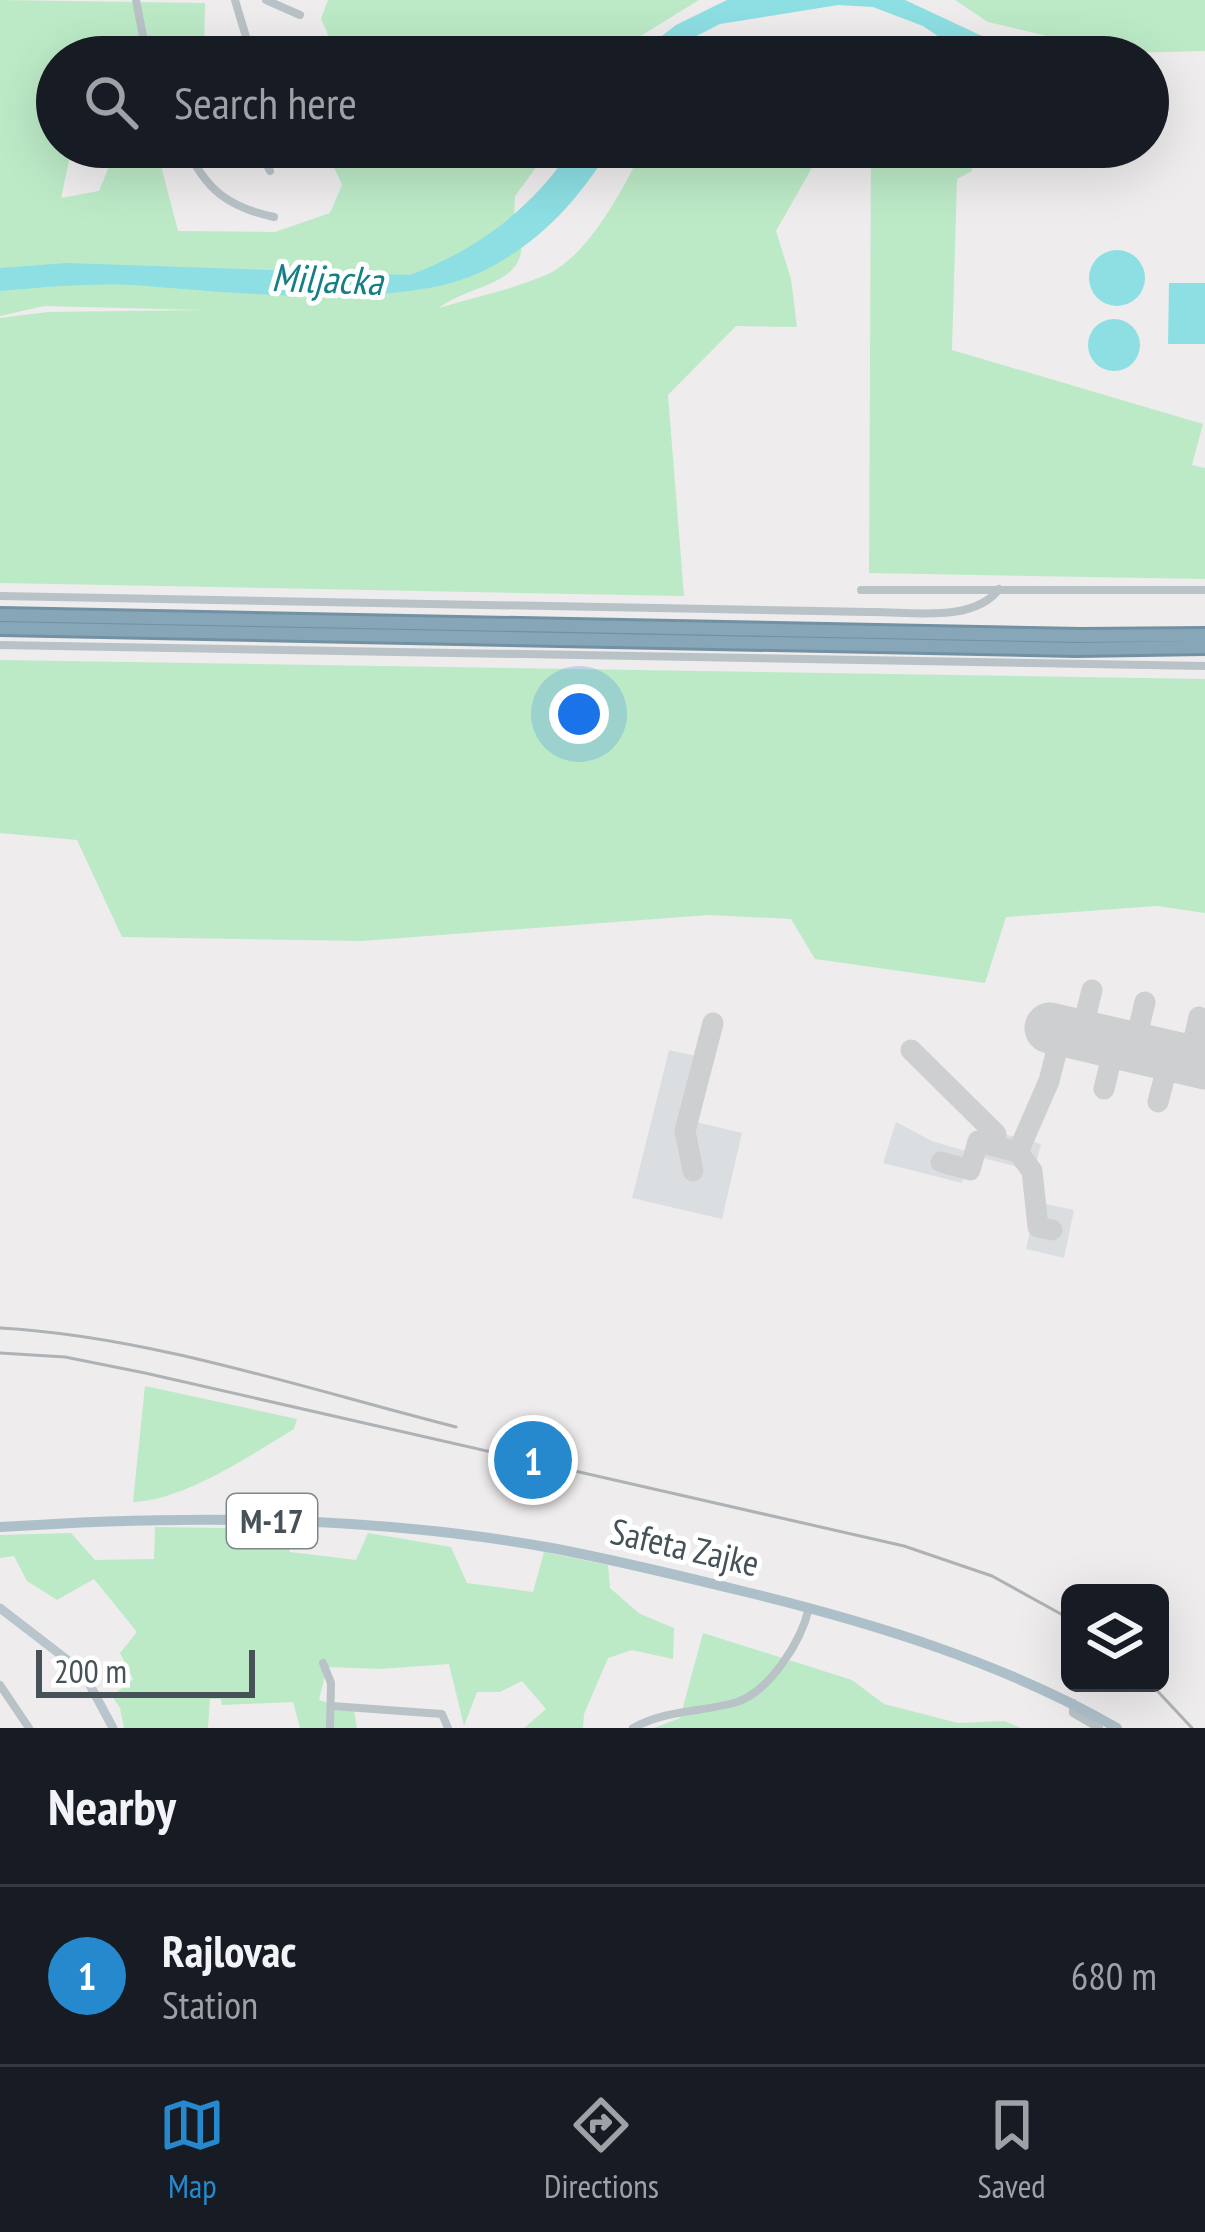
<!DOCTYPE html>
<style>
:root{--surface:#171b24;--page:#20242c;--text:#f1f3f6;--muted:#9ea1a6;--line:#363941;--accent:#2789cd}
body{margin:0;font-family:"PT Sans Narrow",sans-serif;background:var(--page);color:var(--text)}
.controls{position:absolute;right:36px;bottom:36px;display:grid;overflow:hidden;border-radius:18px;box-shadow:0 12px 48px #0002}
.controls button{width:108px;height:108px;display:grid;place-items:center;padding:0;border:0;border-bottom:3px solid var(--line);background:var(--surface);color:var(--text);font:60px sans-serif}
.scale{position:absolute;left:36px;bottom:30px;width:219px;box-sizing:border-box;padding-left:12px;border:6px solid #465257;border-top:0;font-size:33px;line-height:42px;white-space:nowrap;color:#465257;-webkit-text-stroke:9px #fff;paint-order:stroke}
.you{position:absolute;left:579px;top:714px;width:42px;height:42px;margin:-30px;border:9px solid #fff;border-radius:50%;background:#1a73e8;box-shadow:0 0 0 18px #1a73e833}
.badge{display:grid;place-items:center;width:78px;height:78px;border-radius:50%;background:var(--accent);color:#fff;font-size:39px;font-weight:700}
.pin{position:absolute;translate:-50% -50%;border:6px solid #fff;box-shadow:0 3px 12px #0006}
.list{margin:0;padding:0;list-style:none}
h2{display:flex;justify-content:space-between;align-items:center;height:156px;margin:0;padding:0 48px;font-size:51px}
h2 small{font-size:39px;font-weight:400;color:var(--muted)}
.list li{display:grid;grid-template-columns:78px 1fr auto;gap:36px;align-items:center;box-sizing:border-box;height:180px;padding:0 48px;border-top:3px solid var(--line)}
.list b{display:block;font-size:45px;white-space:nowrap}
.list p{margin:0;font-size:39px;white-space:nowrap;color:var(--muted)}
.list em{font-size:39px;font-style:normal;color:var(--muted)}
.icon{flex:none;width:66px;height:66px;fill:none;stroke:currentColor;stroke-width:2;stroke-linecap:round;stroke-linejoin:round}
.map{position:relative;flex:none;width:1205px;height:1728px;overflow:hidden}
.search{position:absolute;background:var(--surface);box-shadow:0 12px 48px #0002;left:36px;right:36px;top:36px;height:132px;display:flex;align-items:center;gap:30px;box-sizing:border-box;padding:0 42px;border-radius:66px;color:var(--muted);font-size:45px}
.sheet{height:336px;background:var(--surface)}
nav{display:flex;justify-content:space-around;align-items:center;box-sizing:border-box;height:168px;border-top:3px solid var(--line);background:var(--surface);font-size:33px;color:var(--muted)}
nav a{display:grid;justify-items:center;gap:6px}
nav .on{color:var(--accent)}
.map>svg:first-child{display:block}
.airport{fill:#dbdee0}
.green{fill:#bceac7}
.water{fill:#8ddfe3}
.lines{fill:none;stroke-linecap:round;stroke-linejoin:round}
.taxiway{stroke:#cecfd1;stroke-width:21}
.runway{stroke:#cecfd1;stroke-width:51}
.highway-casing{stroke:#7291a3;stroke-width:18}
.street{stroke:#b8c2c7;stroke-width:8}
.secondary{stroke:#b8c5cc;stroke-width:9}
.primary{stroke:#adbfc9;stroke-width:10}
.highway{stroke:#87a6b7;stroke-width:12}
.rail{stroke:#aeb2b6;stroke-width:3}
.labels{text-anchor:middle;stroke-width:10;stroke-linejoin:round;paint-order:stroke}
.shield{fill:#fff;stroke:#7e8689;stroke-width:3}
.shield-label{font-size:33px;font-weight:bold;fill:#465257}
.street-label{font-size:36px;fill:#465257;stroke:#fff}
.water-label{font-size:39px;font-style:italic;fill:#167f85;stroke:#fff}
</style>
<div class="map">
<svg width="1205" height="1728" viewBox="0 0 1205 1728">
<rect width="100%" height="100%" fill="#eeecec"/>
<path class="airport" d="M669,1050L708,1059L692,1121L742,1133L722,1219L632,1198Z
M896,1122L932,1141L969,1152L962,1183L883,1163Z
M978,1127L1041,1144L1034,1171L971,1155Z
M1037,1202L1074,1210L1064,1258L1026,1249Z"/>
<path class="green" d="M0,0L205,3L204,57H57V147H72L61,198L99,191L117,147H156L178,231L275,232L330,213L342,185L325,147H551L515,196L514,218L547,185L573,147L520,232C532,286 473,282 439,308C474,297 515,289 548,274C590,254 624,187 644,147H815L818,157L776,231L791,279L797,327L736,326L668,395L684,596L0,583V318L48,312L203,310L44,306L0,316Z
M328,0H699L639,37L620,57H338L321,19Z
M955,0H1205V51L1119,53L988,22Z
M871,147H975L972,171L957,179L952,350L1203,424L1192,465L1205,468V579L869,573Z
M0,660L1205,679V913L1157,906L1006,917L985,983L815,959L791,919L709,915L361,941L122,937L77,840L0,833Z
M145,1386L297,1419L294,1429C249,1456 185,1500 133,1502Z
M155,1527L280,1529L290,1552L356,1560L368,1533L451,1547L467,1583L533,1592L544,1552L608,1565L610,1588L640,1614L674,1628L673,1659L632,1650L608,1658L584,1714L583,1728H524L546,1709L522,1681L500,1692H477L464,1726L449,1664L380,1669L327,1667L319,1700L354,1711L357,1728H300L293,1702L222,1705L221,1699H210L208,1728H124L120,1708L112,1696L133,1679L120,1653L137,1632L94,1579L57,1600L27,1581L14,1556L0,1558V1535L71,1533L95,1560L154,1559Z
M703,1633L852,1680L884,1704L958,1723L1004,1721L1021,1728H654L680,1718Z"/>
<path class="water" d="M727,0H905L997,43L1003,57L963,53L923,26L873,7L838,5L720,24L655,57H635L676,25Z
M573,147H611C578,201 539,244 481,272C402,310 235,293 146,286C97,282 49,287 0,291V268L67,263L410,275C479,249 532,208 573,147Z
M1089 278a28 28 0 1 1 56 0a28 28 0 1 1-56 0Z
M1169,283H1205V344H1168Z
M1088 345a26 26 0 1 1 52 0a26 26 0 1 1-52 0Z"/>
<g class="lines">
<path class="taxiway" d="M1081,1035L1092,990
M1134,1048L1145,1002
M911,1050L996,1134L994,1146L1018,1152L1049,1081L1062,1030
M1189,1060L1199,1017
M1104,1089L1115,1043
M1158,1102L1170,1056
M1018,1152L1032,1171L1038,1227L1052,1230
M941,1162L970,1170L978,1141L994,1146
M693,1171L685,1131L713,1023"/>
<path class="runway" d="M1050,1028L1205,1064"/>
<g class="highway-casing">
<path id="highway" d="M0,615L1081,636L1205,635
M0,628L1076,649L1205,647"/>
</g>
<path class="street" d="M136,0L147,57
M235,0L252,57
M266,0L300,15
M186,147C206,190 228,207 274,217
M258,147L270,171
M861,590H1205
M0,596L869,612C908,611 973,624 999,589
M0,645L1205,666
M323,1663L331,1683L330,1728
M0,1685L29,1728
M1073,1703V1713L1099,1728
M332,1706L442,1714L448,1728
M633,1728C666,1710 699,1712 734,1703C769,1693 801,1642 809,1608"/>
<path class="secondary" d="M0,1608L83,1672L113,1728"/>
<path class="primary" d="M0,1527C181,1515 367,1515 546,1547C612,1559 677,1575 742,1591C870,1622 1002,1662 1117,1728"/>
<use href="#highway" class="highway"/>
<path class="rail" d="M0,1328C149,1336 310,1390 456,1427
M0,1353L65,1357L145,1373L904,1546L992,1576L1070,1619
M1150,1683L1192,1728"/>
</g>
<g class="labels">
<rect class="shield" x="227" y="1494" width="90" height="54" rx="9"/>
<g class="shield-label">
<text x="272" y="1533">M-17</text>
</g>
<g class="street-label">
<text transform="translate(685 1547) rotate(13)" y="13">Safeta Zajke</text>
</g>
<g class="water-label">
<text transform="translate(327 279) rotate(2)" y="14">Miljacka</text>
</g>
</g>
</svg>
<div class="controls">
<button><svg class="icon" aria-label="layers" viewBox="0 0 24 24"><path d="M12 4l9 5-9 5-9-5zM3 14l9 5 9-5"/></svg></button>
</div>
<div class="scale">200 m</div>
<div class="you"></div>
<div class="pin badge" style="left:533px;top:1460px">1</div>
<div class="search"><svg class="icon" aria-label="search" viewBox="0 0 24 24"><circle cx="10" cy="10" r="6"/><path d="M15 15l6 6"/></svg>Search here</div>
</div>
<section class="sheet">
<h2>Nearby<small></small></h2>
<ul class="list">
<li><span class="badge">1</span><div><b>Rajlovac</b><p>Station</p></div><em>680 m</em></li>
</ul>
</section>
<nav>
<a class="on"><svg class="icon" aria-label="map" viewBox="0 0 24 24"><path d="M3 6l6-2 6 2 6-2v14l-6 2-6-2-6 2zM9 4v14M15 6v14"/></svg>Map</a>
<a><svg class="icon" aria-label="directions" viewBox="0 0 24 24"><path d="M12 3l9 9-9 9-9-9zM9 14v-3h6M13 9l2 2-2 2"/></svg>Directions</a>
<a><svg class="icon" aria-label="saved" viewBox="0 0 24 24"><path d="M7 4h10v16l-5-4-5 4z"/></svg>Saved</a>
</nav>
